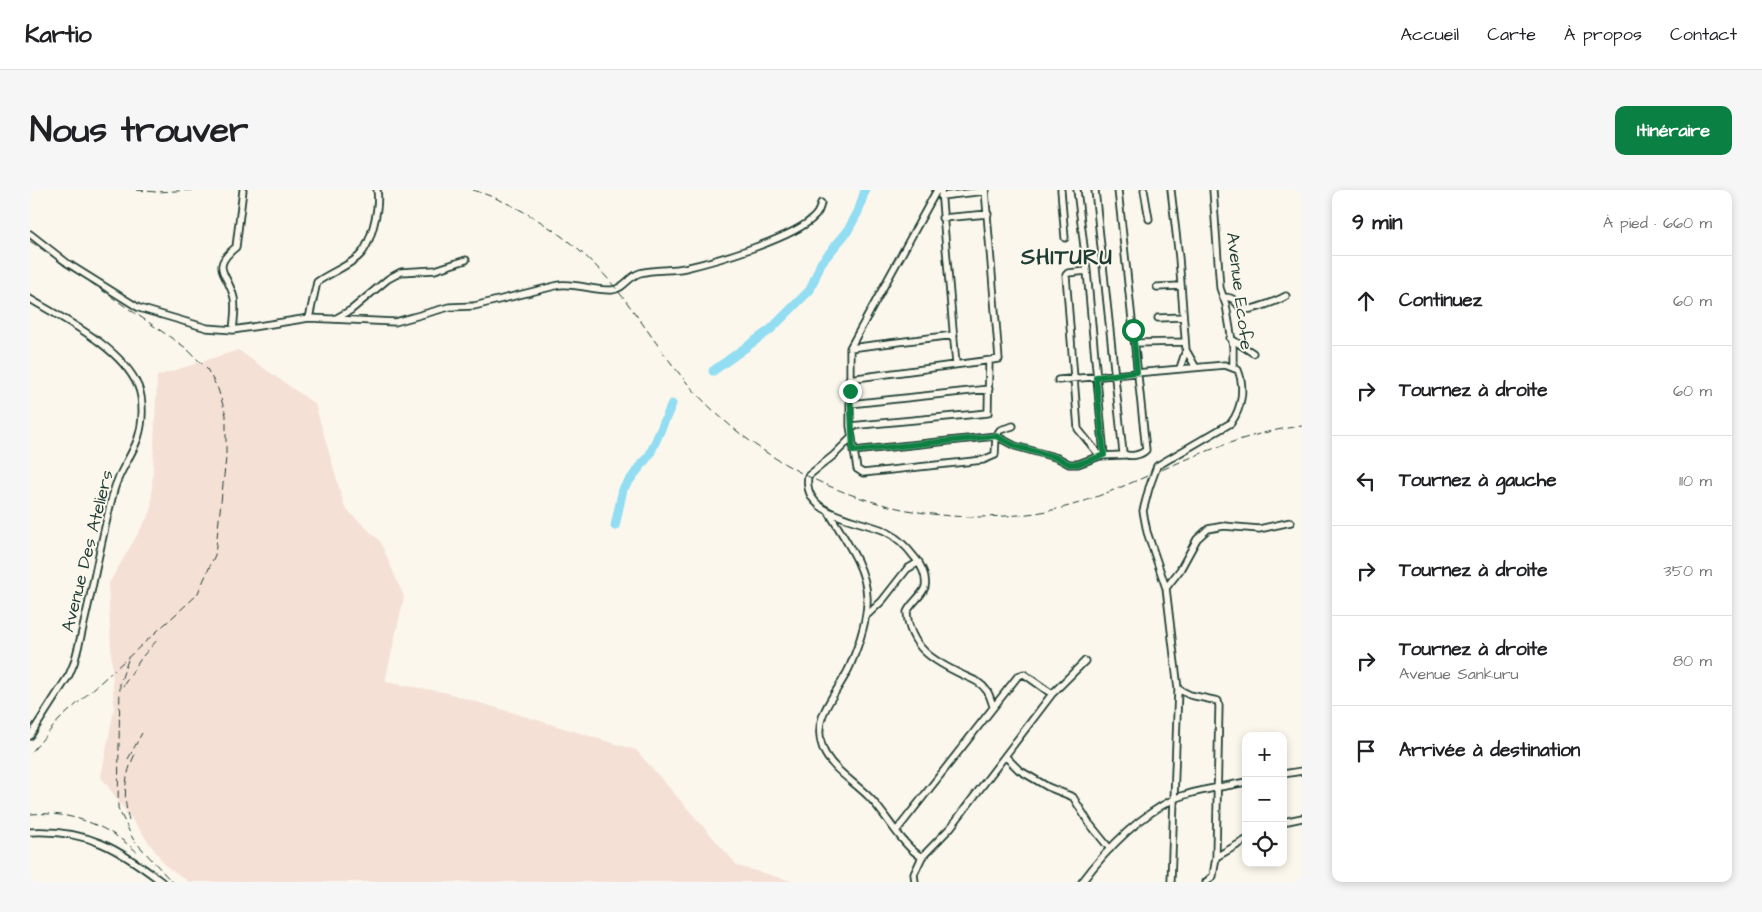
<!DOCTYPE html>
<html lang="fr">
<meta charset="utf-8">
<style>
:root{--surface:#fff;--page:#f6f6f6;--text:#202124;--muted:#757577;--line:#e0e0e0;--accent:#0b8043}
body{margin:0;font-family:"Architects Daughter",sans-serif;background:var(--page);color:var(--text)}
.controls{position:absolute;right:15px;bottom:15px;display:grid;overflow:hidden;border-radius:10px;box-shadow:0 2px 8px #0003}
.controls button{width:45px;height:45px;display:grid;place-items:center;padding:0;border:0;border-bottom:1px solid var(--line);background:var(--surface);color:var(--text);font:25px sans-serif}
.stop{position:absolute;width:15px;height:15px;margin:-11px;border:4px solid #0b8043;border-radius:50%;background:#fff}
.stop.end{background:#0b8043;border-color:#fff;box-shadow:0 1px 5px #0008}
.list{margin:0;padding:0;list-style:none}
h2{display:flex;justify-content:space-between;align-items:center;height:65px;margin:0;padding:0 20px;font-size:21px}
h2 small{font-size:16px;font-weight:400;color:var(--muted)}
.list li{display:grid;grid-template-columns:32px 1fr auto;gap:15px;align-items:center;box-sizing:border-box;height:90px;padding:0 20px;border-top:1px solid var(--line)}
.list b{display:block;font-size:19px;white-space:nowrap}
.list p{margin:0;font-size:16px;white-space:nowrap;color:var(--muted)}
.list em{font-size:16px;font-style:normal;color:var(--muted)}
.icon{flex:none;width:28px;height:28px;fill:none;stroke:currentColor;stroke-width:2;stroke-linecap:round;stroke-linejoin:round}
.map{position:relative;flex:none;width:1272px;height:692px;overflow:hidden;border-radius:10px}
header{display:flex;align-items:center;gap:30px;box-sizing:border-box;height:70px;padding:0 25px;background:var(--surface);border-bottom:1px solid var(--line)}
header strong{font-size:24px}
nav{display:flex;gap:28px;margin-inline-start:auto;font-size:18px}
.intro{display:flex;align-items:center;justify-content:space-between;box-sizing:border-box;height:120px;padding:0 30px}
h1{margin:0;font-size:35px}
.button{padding:12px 22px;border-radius:10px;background:var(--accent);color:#fff;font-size:18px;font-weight:700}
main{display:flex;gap:30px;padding:0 30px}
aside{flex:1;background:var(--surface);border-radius:10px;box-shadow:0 2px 8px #0003}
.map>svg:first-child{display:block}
.built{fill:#f5e0d6}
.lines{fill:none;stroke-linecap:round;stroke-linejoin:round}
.river{stroke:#92ddf2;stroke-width:9}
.minor-casing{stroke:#1f3d34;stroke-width:9}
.minor{stroke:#fbf7ec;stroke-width:5.5}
.rail{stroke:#1f3d34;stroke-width:1;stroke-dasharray:8 4;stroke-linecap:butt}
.minor-bridge-casing{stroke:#1f3d34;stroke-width:9;stroke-linecap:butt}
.minor-bridge{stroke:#fbf7ec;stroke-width:5.5}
.route{stroke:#0b8043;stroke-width:6}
.labels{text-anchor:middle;stroke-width:4;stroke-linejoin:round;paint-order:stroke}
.street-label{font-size:18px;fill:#1f3d34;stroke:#fbf7ec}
.district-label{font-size:22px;font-weight:bold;letter-spacing:1px;fill:#1f3d34;stroke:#fbf7ec}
</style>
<header>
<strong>Kartio</strong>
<nav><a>Accueil</a><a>Carte</a><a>À propos</a><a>Contact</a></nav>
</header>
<div class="intro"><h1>Nous trouver</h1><a class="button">Itinéraire</a></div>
<main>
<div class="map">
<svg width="1272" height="692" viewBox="0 0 1272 692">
<rect width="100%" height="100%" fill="#fbf7ec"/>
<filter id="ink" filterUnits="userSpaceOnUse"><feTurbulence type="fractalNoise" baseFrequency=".02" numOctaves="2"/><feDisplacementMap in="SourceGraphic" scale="10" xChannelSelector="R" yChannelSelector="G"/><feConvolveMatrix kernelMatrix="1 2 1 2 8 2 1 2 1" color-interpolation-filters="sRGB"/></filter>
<g filter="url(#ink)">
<path class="built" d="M208,160L285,214L315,318L350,351L374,407L355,492L414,502L606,560L708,676L765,692H159L136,676L71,587L84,519L78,395L121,321L127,186Z"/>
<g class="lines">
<path class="river" d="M683,181L740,140L780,100L791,73L817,42L828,22L835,0
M585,336L593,299L620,264L642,214"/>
<g class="minor-casing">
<path id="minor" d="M907,0L820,158V236L827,279L833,283L953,270L965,265L966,246L970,240L983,236
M911,0L926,174
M1031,0L1035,48
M1047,0L1057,81L1074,265
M1065,0L1093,263C1099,268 1111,265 1116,260L1088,0
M1114,0L1119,29
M1141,0L1149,68L1156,160L1165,176
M1183,0L1190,98L1196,115L1203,157V177
M911,6L956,1
M912,28L958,24
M0,44L37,73L109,118L177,138L203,140L279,128L365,132L419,117L444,116L529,95C547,93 564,101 582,100C594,99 599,86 610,83C625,79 640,81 655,78C686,71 765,48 785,26C789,22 790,18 791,13
M1057,81L1038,83L1036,85L1048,239L1070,266
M1127,97L1151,96
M1193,107C1208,107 1204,115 1213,119C1220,122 1249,110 1256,106
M0,109C35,130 91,157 108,196C114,211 113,233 108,248C102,266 89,281 84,300C69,357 60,416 44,473L39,485L0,546
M279,128L287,92C300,83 316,77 328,67C341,56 350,17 347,0
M1128,128L1153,127
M305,129L321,120L358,89L371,82L405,80L436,70
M203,140C204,129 206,119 204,108C198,82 179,79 206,57L213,0
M1200,148L1223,163
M1105,153L1155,152
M820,158L924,145
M1150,178L1156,160
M819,189L969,169L955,0
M1028,190L1195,175L1208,180C1215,197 1212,218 1201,233L1127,276
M820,214L959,199
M820,236L958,223L959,171
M822,247L804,265L778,286C772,326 828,329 855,341C868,347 877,357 886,369C892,377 897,387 895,397C892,406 881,413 877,422C879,458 905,472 935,486C944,490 952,493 957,501C960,505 961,511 963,516
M823,261L966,246L985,256L1028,268L1039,274H1048L1070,266L1094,265
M1119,298L1113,321L1117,342L1136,398L1148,499L1141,692
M798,321C813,347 836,376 837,407C838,428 828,457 820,476C808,504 780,526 793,559C801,579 826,593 840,608C856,624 873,657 892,667
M1136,398L1150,380L1167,349L1178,339L1194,336L1229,339L1261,332
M836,426L852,411L877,379L889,372
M1148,499L1160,505L1188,511L1189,516L1186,667L1183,686L1176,692
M975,566L989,580L1018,597L1043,607L1059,633L1080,659
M1253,584L1272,581
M1253,632L1272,628
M867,640L988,486L994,484L1022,504
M0,642C57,639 89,659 132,692
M1186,667L1216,650
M885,692L884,684L892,667L921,637L1022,504L1055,471
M1052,692C1076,660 1108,627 1144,609C1163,600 1194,597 1216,592"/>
</g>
<use href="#minor" class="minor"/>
<path class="rail" d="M106,0L126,2L165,0
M443,0C498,17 553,56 588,101C612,131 633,165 658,194C729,276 835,325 943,327C977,327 1016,324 1049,313C1123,288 1193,245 1272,236
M0,51L156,158L177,179L188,199L196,225V268L185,365L167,405L29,530L0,564
M98,470L90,493L88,618L103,649L142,692
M93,496L112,467L129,448
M98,569L112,543
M0,624C41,621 77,635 107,662
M99,631C93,607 94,587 105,564"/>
<g class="minor-bridge-casing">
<path id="minor-bridge" d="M1119,298L1127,276"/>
</g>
<use href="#minor-bridge" class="minor-bridge"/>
</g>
</g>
<g class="lines" filter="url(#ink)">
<path class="route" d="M820,201L823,261L966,246L985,256L1028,268L1039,274H1048L1074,265L1066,187L1107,182L1103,140"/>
</g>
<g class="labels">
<g class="street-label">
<text transform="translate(1210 101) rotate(83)" y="6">Avenue Ecofe</text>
<text transform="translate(57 361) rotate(-76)" y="6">Avenue Des Ateliers</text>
</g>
<g class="district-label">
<text x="1037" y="74">SHITURU</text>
</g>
</g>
</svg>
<div class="controls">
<button>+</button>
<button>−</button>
<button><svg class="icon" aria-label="locate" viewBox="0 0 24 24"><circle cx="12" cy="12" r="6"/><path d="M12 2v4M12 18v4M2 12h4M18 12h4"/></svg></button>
</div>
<div class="stop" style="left:1103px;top:140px"></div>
<div class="stop end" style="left:820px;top:201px"></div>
</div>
<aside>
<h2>9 min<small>À pied · 660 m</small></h2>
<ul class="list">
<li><svg class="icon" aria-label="ahead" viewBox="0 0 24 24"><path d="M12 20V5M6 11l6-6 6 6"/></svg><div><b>Continuez</b></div><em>60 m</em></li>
<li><svg class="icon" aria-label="right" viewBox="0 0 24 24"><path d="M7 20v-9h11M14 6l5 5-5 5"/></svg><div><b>Tournez à droite</b></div><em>60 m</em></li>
<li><svg class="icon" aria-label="left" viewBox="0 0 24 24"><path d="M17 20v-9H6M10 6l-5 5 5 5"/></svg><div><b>Tournez à gauche</b></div><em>110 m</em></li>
<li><svg class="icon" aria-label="right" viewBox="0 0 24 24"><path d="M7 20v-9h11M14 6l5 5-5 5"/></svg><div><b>Tournez à droite</b></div><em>350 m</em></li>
<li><svg class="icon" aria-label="right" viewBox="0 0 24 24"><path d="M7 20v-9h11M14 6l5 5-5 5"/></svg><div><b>Tournez à droite</b><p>Avenue Sankuru</p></div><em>80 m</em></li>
<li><svg class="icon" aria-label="arrive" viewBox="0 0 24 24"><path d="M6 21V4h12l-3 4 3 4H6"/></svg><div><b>Arrivée à destination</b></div></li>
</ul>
</aside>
</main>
